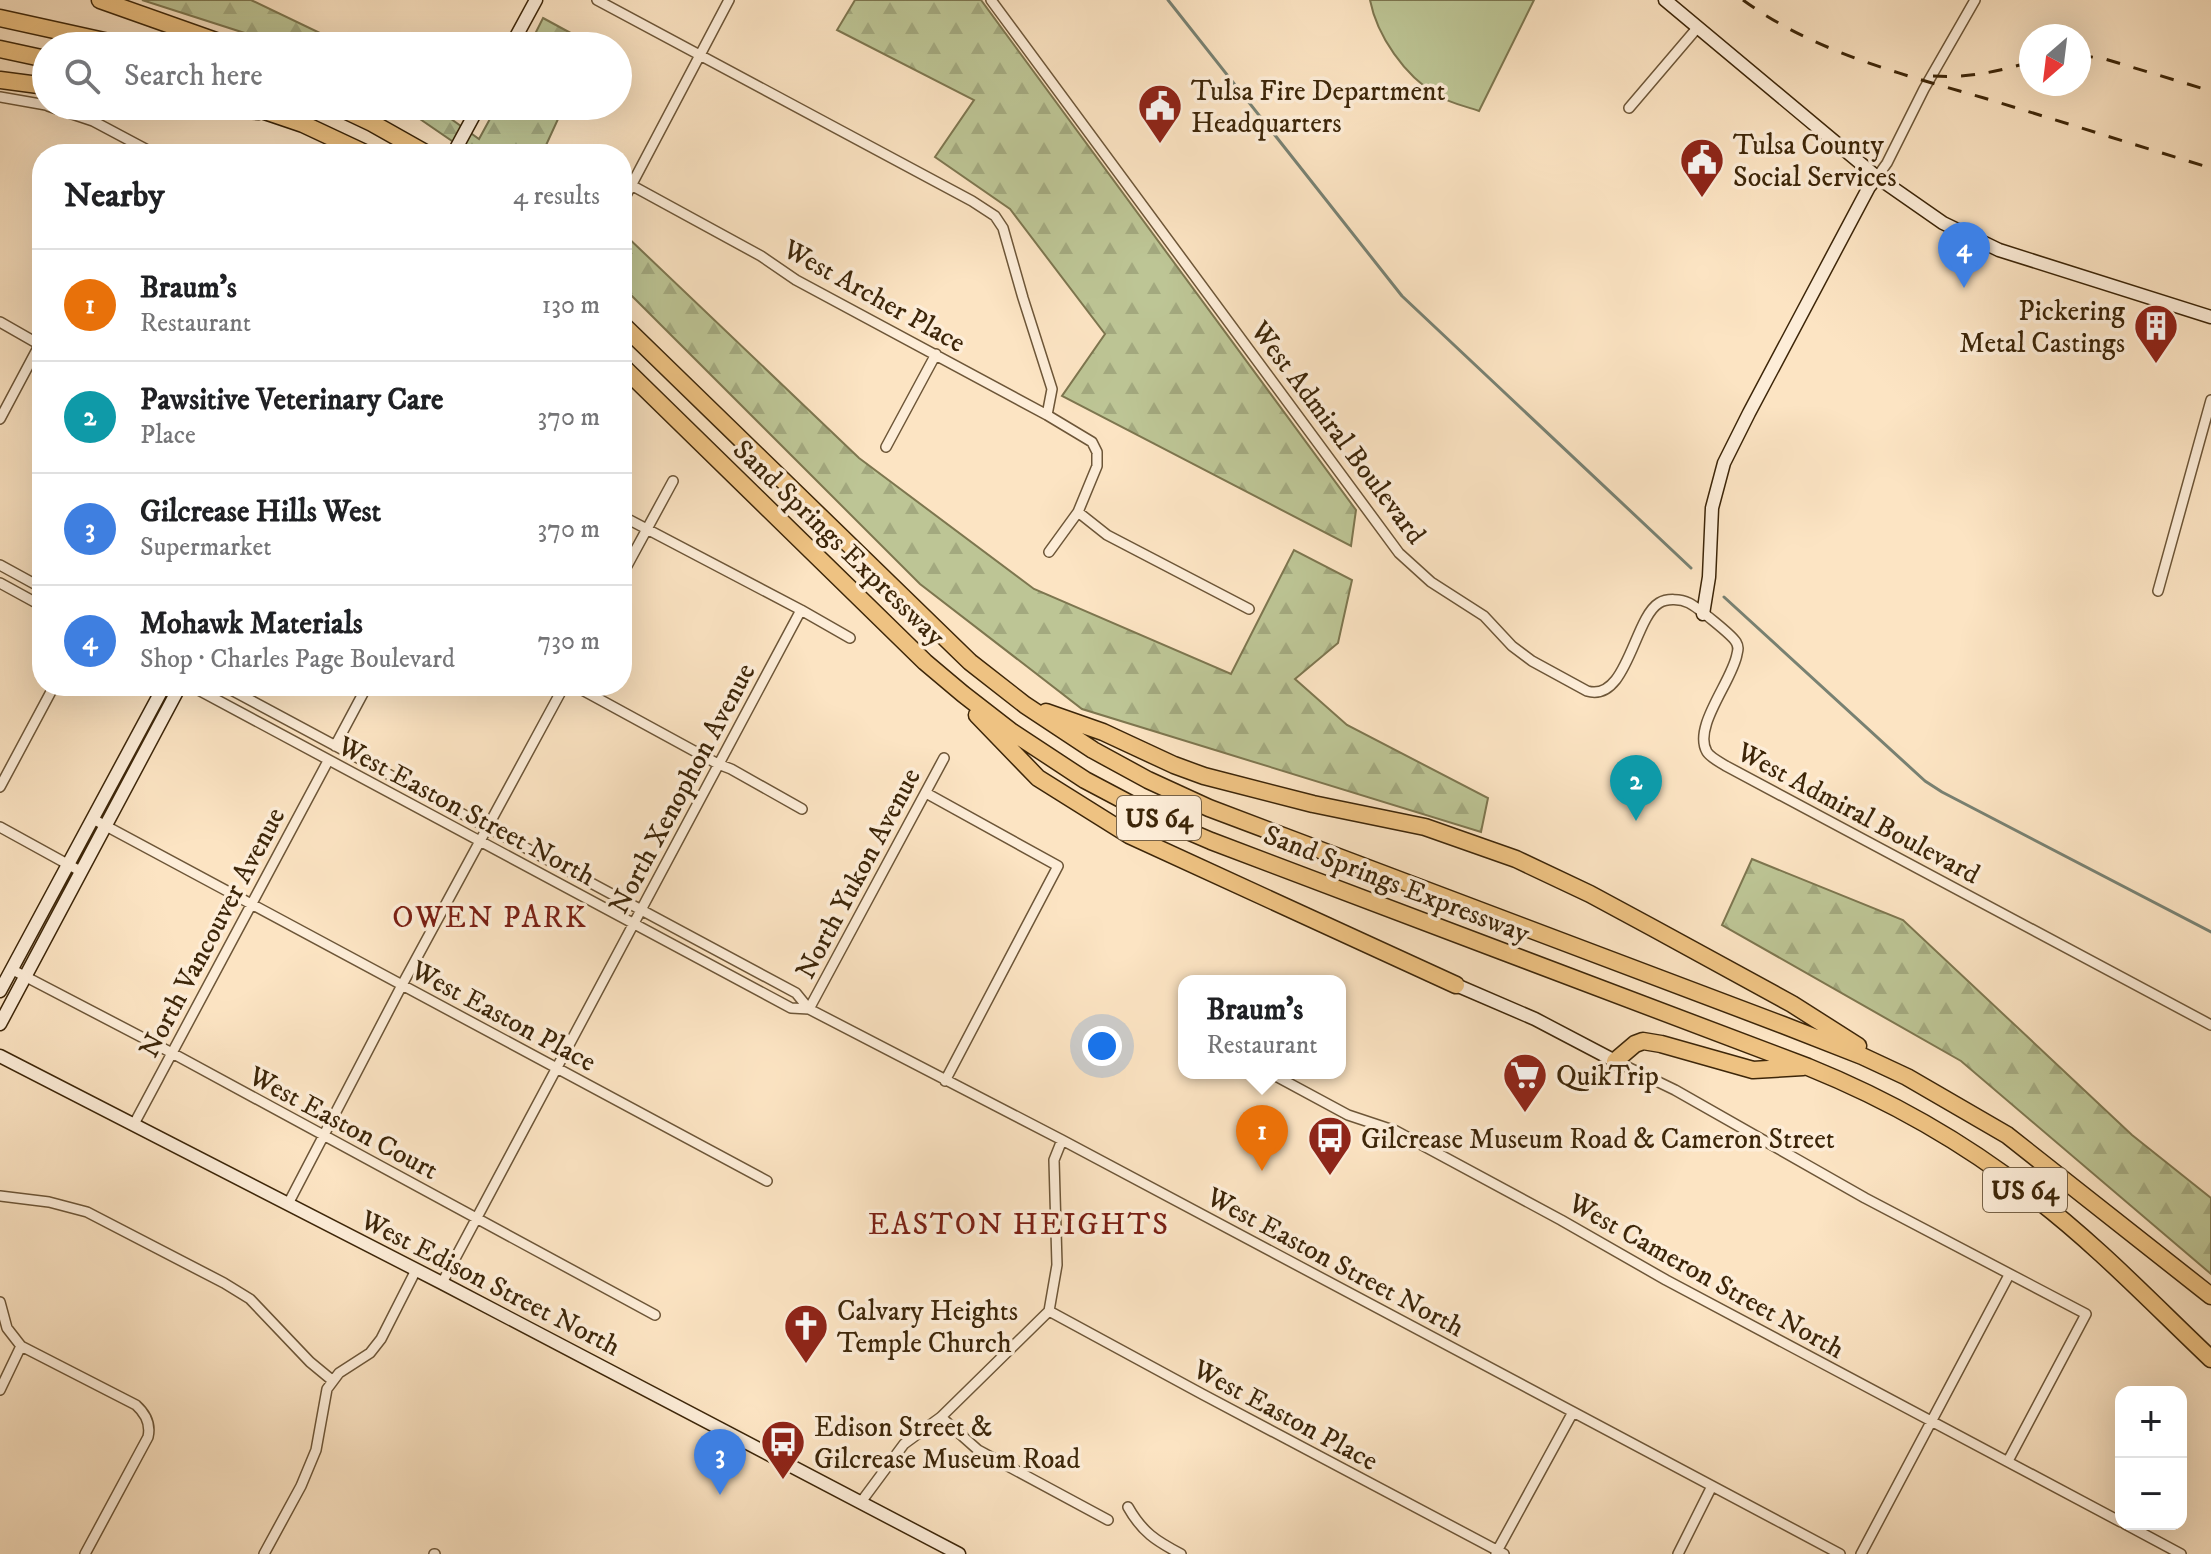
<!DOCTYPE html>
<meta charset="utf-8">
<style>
:root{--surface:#fff;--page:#f6f6f6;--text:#202124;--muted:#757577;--line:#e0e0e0;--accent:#7c3aed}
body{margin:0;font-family:"IM FELL DW Pica",serif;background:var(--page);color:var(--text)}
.controls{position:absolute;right:24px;bottom:24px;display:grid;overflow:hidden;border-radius:16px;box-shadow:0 8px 32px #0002}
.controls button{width:72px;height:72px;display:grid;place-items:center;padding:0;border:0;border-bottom:2px solid var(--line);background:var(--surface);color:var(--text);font:40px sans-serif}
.compass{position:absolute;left:2019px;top:24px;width:72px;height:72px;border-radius:50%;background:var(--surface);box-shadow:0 8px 32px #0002;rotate:208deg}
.you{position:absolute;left:1102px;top:1046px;width:28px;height:28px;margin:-20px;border:6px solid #fff;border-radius:50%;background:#1a73e8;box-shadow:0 0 0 12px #1a73e833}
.badge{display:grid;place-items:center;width:52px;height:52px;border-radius:50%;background:var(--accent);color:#fff;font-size:26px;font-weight:700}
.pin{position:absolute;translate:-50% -66px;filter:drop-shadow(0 2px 4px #0008)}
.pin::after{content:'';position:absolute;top:42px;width:28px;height:24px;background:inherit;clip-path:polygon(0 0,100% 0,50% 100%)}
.popup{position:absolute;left:1178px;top:975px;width:168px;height:104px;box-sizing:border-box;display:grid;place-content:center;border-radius:16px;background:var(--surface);filter:drop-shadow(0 2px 6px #0005);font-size:26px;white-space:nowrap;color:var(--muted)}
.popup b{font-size:30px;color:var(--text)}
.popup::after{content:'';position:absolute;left:50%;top:100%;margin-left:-16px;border:16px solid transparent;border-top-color:var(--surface)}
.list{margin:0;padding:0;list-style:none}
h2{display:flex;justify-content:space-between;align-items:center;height:104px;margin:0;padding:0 32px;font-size:34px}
h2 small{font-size:26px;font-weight:400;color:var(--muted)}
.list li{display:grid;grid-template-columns:52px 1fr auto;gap:24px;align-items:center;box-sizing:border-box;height:112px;padding:0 32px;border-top:2px solid var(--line)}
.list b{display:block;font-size:30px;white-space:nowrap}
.list p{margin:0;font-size:26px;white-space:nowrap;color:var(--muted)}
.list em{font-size:26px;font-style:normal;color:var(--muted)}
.icon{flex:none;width:44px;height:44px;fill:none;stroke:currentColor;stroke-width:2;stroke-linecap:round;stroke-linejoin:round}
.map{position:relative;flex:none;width:2211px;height:1554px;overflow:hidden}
.search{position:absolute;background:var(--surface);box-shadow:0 8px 32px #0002;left:32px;top:32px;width:600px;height:88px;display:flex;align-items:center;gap:20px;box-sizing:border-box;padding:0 28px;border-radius:44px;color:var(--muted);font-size:30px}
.panel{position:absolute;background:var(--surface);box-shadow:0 8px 32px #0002;left:32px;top:144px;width:600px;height:552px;border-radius:32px}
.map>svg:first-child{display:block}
.forest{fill:url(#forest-firs);stroke:#7d764f;stroke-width:2}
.park{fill:#bdc595;stroke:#7d764f;stroke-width:2}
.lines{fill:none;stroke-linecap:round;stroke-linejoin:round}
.stream{stroke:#788172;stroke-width:3}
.street-casing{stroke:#6d5638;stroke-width:12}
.secondary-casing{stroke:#3d2609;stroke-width:15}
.highway-casing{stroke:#3d2609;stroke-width:19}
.street{stroke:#fdedd8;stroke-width:9}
.secondary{stroke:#fdedd8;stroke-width:12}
.highway{stroke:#eec282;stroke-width:16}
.rail{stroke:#3d2609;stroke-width:3;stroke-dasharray:14 14;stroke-linecap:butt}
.labels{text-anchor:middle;stroke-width:7;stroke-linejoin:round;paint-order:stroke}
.shield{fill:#fdedd8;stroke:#776247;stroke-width:2}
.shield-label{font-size:26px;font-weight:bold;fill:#3d2609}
.poi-label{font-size:28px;fill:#3d2609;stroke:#fdedd8;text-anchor:start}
.street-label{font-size:28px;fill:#3d2609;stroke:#fdedd8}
.neighbourhood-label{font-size:30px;letter-spacing:2px;fill:#7a1f14;stroke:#fdedd8}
</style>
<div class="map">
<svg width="2211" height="1554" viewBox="0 0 2211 1554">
<defs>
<pattern id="forest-firs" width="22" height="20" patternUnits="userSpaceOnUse" patternTransform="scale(2)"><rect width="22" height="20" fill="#bdc595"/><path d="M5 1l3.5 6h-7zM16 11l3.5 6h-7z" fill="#a3a97f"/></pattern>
</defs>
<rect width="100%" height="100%" fill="#fce4c3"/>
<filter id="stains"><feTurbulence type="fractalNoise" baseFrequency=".0025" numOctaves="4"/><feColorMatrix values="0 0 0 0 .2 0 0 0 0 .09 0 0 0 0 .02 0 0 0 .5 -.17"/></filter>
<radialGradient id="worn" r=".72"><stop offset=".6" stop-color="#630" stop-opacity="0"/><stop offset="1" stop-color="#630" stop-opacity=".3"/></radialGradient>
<path class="forest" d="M142,0H251L347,46H285Z
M855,0H981L1356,510L1351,546L1062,396L1105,334L1010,209L935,157L974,100L837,30Z
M543,18L591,44L590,46H529Z
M401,106H433L479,139L497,106H564L542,154H471Z
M622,232L859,458L1034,589L1231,674L1294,550L1352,580L1338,643L1295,679L1347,725L1488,798L1481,832L1082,709L920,584L622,286Z
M1752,859L1903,920L2132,1135L2211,1198V1274L1961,1061L1722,925Z"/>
<path class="park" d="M1370,0H1534L1479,111C1465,106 1449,103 1437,95C1405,76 1377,36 1370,0Z"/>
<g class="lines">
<path class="stream" d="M1168,0L1402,296L1691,568
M1724,597L1925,781L1942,792L2211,932"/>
<g class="street-casing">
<path id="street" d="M597,0L972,201L995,216L1003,228L1023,298L1052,389L1047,415
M991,0L1399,553L1431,582L1484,616L1512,646L1532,661L1587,691C1627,703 1634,618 1659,603C1667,598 1681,599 1689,603C1697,607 1732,635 1736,642C1739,647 1738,650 1737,654C1733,680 1692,727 1707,752C1711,758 1720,762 1726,766L2211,1025
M0,97L46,105
M48,106L93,121L155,154
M1629,108L1698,27
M1877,177L1887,163L1924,89L1975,0
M631,185L761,256L796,280L1047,415L1092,442L1097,452V466L1078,512L1049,552
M622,203L729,0
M0,322L42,346
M0,419L42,340
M886,447L936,354
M1078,512L1107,535L1249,609
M622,516L801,610L850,638
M0,565L42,588
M622,575L673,481
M0,583L42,606
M2158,591L2211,400
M191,686L791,1008L809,1009
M224,686L796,993L809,1009L1062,1140L1840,1554
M575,686L718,764L731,769L802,809
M335,746L367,686
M0,787L54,686
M926,793L1058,866L945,1081
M93,819L767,1181
M0,827L80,871
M11,969L172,1053L655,1315
M809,1009L944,758
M1615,1061L1675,1090L1865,1198L2086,1314L2008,1461
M1270,1073L1348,1115L1396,1131L1561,1220L1666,1280L2121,1522
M134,1124L328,761
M0,1196L49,1202L87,1212L224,1283L250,1299L310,1362L333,1381
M288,1204L402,985L564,686
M442,1283L801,610
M0,1302L7,1328L21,1346L136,1405C146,1414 151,1424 148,1437L85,1554
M1049,1311L1202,1394L1504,1554
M0,1390L21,1346
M941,1417L978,1450L1108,1520
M861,1502L904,1444L941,1417L1049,1311L1057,1265L1054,1160L1062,1140
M1128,1507C1142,1532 1156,1541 1181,1554
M2125,1524L2181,1554
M1496,1553L1573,1412
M264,1554L301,1486L316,1450L327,1389L339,1373L370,1353L381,1339L416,1270
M434,1554H435
M1678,1554L1712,1486
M1861,1554L2009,1275"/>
</g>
<g class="secondary-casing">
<path id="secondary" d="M1665,0L1877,177L1943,223L1999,250L2211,317
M511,46L536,0
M453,154L479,106
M1703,614L1709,577L1712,508L1724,463L1749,413L1869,187L1877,177
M1456,985L1535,1019L1615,1061
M0,991L164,686
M0,1024L180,686
M0,1056L442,1283L959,1554"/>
</g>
<g class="highway-casing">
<path id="highway" d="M100,0L230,46
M0,18L127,46
M0,49L46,59
M0,80L46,86
M176,106L259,111
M250,106L303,124L367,154
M336,106L372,123L427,154
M622,324L970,662L1025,705L1093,750L1148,780L1209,808L1783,1025L1862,1056L1907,1077L2007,1135L2211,1296
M622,366L925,662L963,694L1012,732L1085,780L1155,817L1211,841L1808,1067C1887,1099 1962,1141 2030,1194C2095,1243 2152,1303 2211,1359
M1046,712L1103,732L1174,765L1204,776L1313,804L1425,827L1516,859L1590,894L1653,928L1792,1004L1858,1046
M977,715L1038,778L1129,835L1456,985
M1615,1061L1635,1044L1643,1041L1661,1044L1753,1070L1803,1067"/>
</g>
<use href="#street" class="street"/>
<use href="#secondary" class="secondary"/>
<use href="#highway" class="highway"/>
<path class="rail" d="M1743,0C1814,52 1901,74 1984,98C2060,121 2135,145 2211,168
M2079,55L2105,59L2211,91
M1933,76C1971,78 1994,72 2031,62"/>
</g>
<defs>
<g id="civic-pin" transform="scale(2.3)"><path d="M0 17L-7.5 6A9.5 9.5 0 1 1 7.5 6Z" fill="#8f2418" stroke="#fdedd8"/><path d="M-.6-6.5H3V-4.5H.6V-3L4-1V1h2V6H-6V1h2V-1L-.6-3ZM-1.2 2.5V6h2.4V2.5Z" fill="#fff"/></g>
<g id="building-pin" transform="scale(2.3)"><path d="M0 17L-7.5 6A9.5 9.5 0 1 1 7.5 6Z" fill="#8f2418" stroke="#fdedd8"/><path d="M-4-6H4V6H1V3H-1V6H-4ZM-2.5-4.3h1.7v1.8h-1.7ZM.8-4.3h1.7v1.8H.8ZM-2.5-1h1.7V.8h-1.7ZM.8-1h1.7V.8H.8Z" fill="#fff"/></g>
<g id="supermarket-pin" transform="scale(2.3)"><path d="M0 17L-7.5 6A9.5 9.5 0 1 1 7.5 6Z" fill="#8f2418" stroke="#fdedd8"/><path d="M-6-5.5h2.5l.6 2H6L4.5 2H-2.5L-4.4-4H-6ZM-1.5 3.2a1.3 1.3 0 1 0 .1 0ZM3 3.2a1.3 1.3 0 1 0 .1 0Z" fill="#fff"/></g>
<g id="bus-pin" transform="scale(2.3)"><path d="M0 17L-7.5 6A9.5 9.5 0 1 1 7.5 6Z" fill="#8f2418" stroke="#fdedd8"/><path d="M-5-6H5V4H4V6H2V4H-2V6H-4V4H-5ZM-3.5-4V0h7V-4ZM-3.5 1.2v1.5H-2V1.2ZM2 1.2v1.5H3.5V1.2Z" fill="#fff"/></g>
<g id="church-pin" transform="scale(2.3)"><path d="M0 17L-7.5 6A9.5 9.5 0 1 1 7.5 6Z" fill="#8f2418" stroke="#fdedd8"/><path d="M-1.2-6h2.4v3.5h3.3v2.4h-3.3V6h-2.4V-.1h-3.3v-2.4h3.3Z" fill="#fff"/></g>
</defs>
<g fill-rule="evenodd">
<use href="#civic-pin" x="1160" y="106"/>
<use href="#civic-pin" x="1702" y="160"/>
<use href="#building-pin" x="2156" y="326"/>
<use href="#supermarket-pin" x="1525" y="1075"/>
<use href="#bus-pin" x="1330" y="1138"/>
<use href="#church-pin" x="806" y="1326"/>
<use href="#bus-pin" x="783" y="1442"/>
</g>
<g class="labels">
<g class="shield">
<rect x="1117" y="796" width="84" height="44" rx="6"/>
<rect x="1983" y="1168" width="84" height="44" rx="6"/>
</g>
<g class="shield-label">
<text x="1159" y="827">US 64</text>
<text x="2025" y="1199">US 64</text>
</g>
<g class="poi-label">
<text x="1191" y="100">Tulsa Fire Department<tspan x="1191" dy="32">Headquarters</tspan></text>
<text x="1733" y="154">Tulsa County<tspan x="1733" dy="32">Social Services</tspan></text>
<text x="2125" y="320" text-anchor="end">Pickering<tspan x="2125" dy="32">Metal Castings</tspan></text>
<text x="1556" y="1085">QuikTrip</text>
<text x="1361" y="1148">Gilcrease Museum Road &amp; Cameron Street</text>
<text x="837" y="1320">Calvary Heights<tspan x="837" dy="32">Temple Church</tspan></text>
<text x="814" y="1436">Edison Street &amp;<tspan x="814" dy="32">Gilcrease Museum Road</tspan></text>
</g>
<g class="street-label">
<text transform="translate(875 295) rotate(29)" y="10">West Archer Place</text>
<text transform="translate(1339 432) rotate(53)" y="10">West Admiral Boulevard</text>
<text transform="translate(840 542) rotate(44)" y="10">Sand Springs Expressway</text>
<text transform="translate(681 788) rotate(-62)" y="10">North Xenophon Avenue</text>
<text transform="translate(467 810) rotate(28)" y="10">West Easton Street North</text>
<text transform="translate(1859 812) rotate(28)" y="10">West Admiral Boulevard</text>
<text transform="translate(857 873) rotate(-62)" y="10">North Yukon Avenue</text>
<text transform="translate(1397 883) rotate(21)" y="10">Sand Springs Expressway</text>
<text transform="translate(211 932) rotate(-62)" y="10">North Vancouver Avenue</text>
<text transform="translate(504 1015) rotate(28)" y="10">West Easton Place</text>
<text transform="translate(344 1122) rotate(28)" y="10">West Easton Court</text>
<text transform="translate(1336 1261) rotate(28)" y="10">West Easton Street North</text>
<text transform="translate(1707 1275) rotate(29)" y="10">West Cameron Street North</text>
<text transform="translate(491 1282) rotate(27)" y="10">West Edison Street North</text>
<text transform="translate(1286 1414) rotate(28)" y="10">West Easton Place</text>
</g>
<g class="neighbourhood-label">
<text x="490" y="927">OWEN PARK</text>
<text x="1019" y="1234">EASTON HEIGHTS</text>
</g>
</g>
<rect width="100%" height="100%" filter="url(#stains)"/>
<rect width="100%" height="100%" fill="url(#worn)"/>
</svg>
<div class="controls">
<button>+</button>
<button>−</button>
</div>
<svg class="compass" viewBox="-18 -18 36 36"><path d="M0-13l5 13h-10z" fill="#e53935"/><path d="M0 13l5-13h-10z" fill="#757577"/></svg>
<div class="you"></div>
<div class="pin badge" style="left:1262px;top:1171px;background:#e8710a">1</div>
<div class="popup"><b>Braum's</b>Restaurant</div>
<div class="pin badge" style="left:1636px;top:821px;background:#0f9aa8">2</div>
<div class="pin badge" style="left:720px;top:1495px;background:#3f7fe0">3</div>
<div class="pin badge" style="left:1964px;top:288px;background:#3f7fe0">4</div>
<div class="search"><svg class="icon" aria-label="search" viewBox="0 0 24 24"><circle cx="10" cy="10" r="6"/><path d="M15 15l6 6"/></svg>Search here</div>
<section class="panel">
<h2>Nearby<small>4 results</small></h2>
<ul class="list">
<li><span class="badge" style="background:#e8710a">1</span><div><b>Braum's</b><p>Restaurant</p></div><em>130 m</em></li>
<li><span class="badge" style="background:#0f9aa8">2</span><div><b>Pawsitive Veterinary Care</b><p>Place</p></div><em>370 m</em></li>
<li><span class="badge" style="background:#3f7fe0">3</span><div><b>Gilcrease Hills West</b><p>Supermarket</p></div><em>370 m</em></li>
<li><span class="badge" style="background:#3f7fe0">4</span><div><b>Mohawk Materials</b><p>Shop · Charles Page Boulevard</p></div><em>730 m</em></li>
</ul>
</section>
</div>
